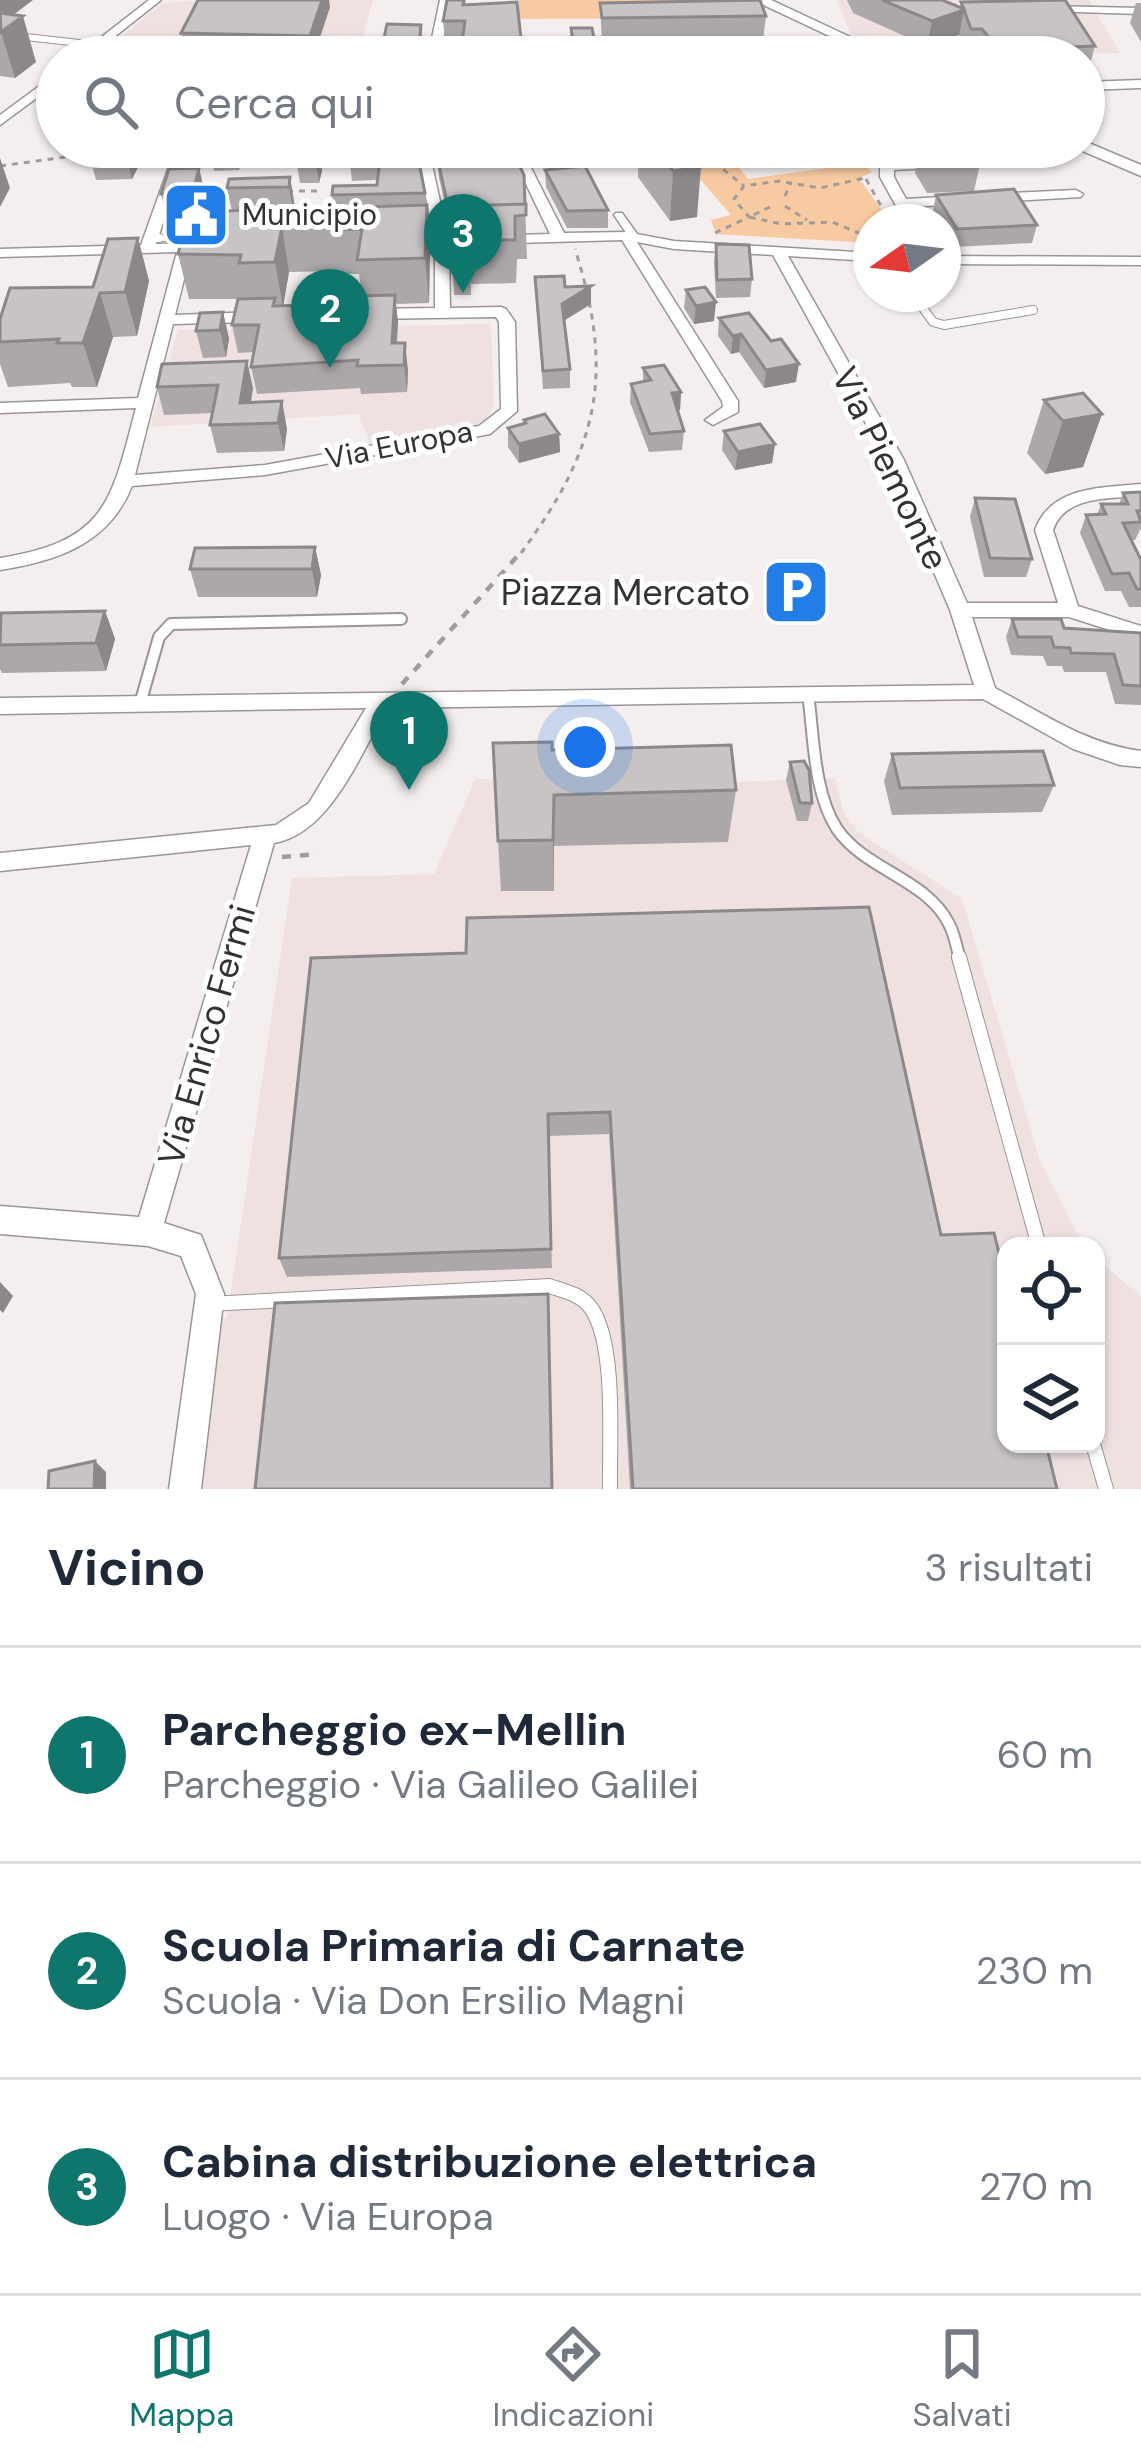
<!DOCTYPE html>
<html lang="it">
<meta charset="utf-8">
<style>
:root{--surface:#fff;--page:#f2f2f3;--text:#1f2937;--muted:#747a83;--line:#e0e1e3;--accent:#0f766e}
body{margin:0;font-family:"DM Sans",sans-serif;background:var(--page);color:var(--text)}
.controls{position:absolute;right:36px;bottom:36px;display:grid;overflow:hidden;border-radius:24px;box-shadow:0 3px 9px #0004}
.controls button{width:108px;height:108px;display:grid;place-items:center;padding:0;border:0;border-bottom:3px solid var(--line);background:var(--surface);color:var(--text);font:60px sans-serif}
.compass{position:absolute;left:853px;top:204px;width:108px;height:108px;border-radius:50%;background:var(--surface);box-shadow:0 3px 9px #0004;rotate:256deg}
.you{position:absolute;left:585px;top:747px;width:42px;height:42px;margin:-30px;border:9px solid #fff;border-radius:50%;background:#1a73e8;box-shadow:0 0 0 18px #1a73e833}
.badge{display:grid;place-items:center;width:78px;height:78px;border-radius:50%;background:var(--accent);color:#fff;font-size:39px;font-weight:700}
.pin{position:absolute;translate:-50% -99px;filter:drop-shadow(0 3px 6px #0008)}
.pin::after{content:'';position:absolute;top:63px;width:42px;height:36px;background:inherit;clip-path:polygon(0 0,100% 0,50% 100%)}
.list{margin:0;padding:0;list-style:none}
h2{display:flex;justify-content:space-between;align-items:center;height:156px;margin:0;padding:0 48px;font-size:51px}
h2 small{font-size:39px;font-weight:400;color:var(--muted)}
.list li{display:grid;grid-template-columns:78px 1fr auto;gap:36px;align-items:center;box-sizing:border-box;height:216px;padding:0 48px;border-top:3px solid var(--line)}
.list b{display:block;font-size:45px;white-space:nowrap}
.list p{margin:0;font-size:39px;white-space:nowrap;color:var(--muted)}
.list em{font-size:39px;font-style:normal;color:var(--muted)}
.icon{flex:none;width:66px;height:66px;fill:none;stroke:currentColor;stroke-width:2;stroke-linecap:round;stroke-linejoin:round}
.map{position:relative;flex:none;width:1141px;height:1489px;overflow:hidden}
.search{position:absolute;background:var(--surface);box-shadow:0 3px 9px #0004;left:36px;right:36px;top:36px;height:132px;display:flex;align-items:center;gap:30px;box-sizing:border-box;padding:0 42px;border-radius:66px;color:var(--muted);font-size:45px}
.sheet{height:804px;background:var(--surface)}
nav{display:flex;justify-content:space-around;align-items:center;box-sizing:border-box;height:168px;border-top:3px solid var(--line);background:var(--surface);font-size:33px;color:var(--muted)}
nav a{display:grid;justify-items:center;gap:6px}
nav .on{color:var(--accent)}
.map>svg:first-child{display:block}
.built{fill:#f0e1e1}
.green{fill:#f8caa1}
.lines{fill:none;stroke-linecap:round;stroke-linejoin:round}
.service-far3-casing{stroke:#9b9595;stroke-width:8}
.service-far2-casing{stroke:#9b9595;stroke-width:10}
.service-far1-casing{stroke:#9b9595;stroke-width:14}
.service-casing{stroke:#9b9595;stroke-width:16}
.pedestrian-casing{stroke:#9b9595;stroke-width:3}
.minor-casing{stroke:#9b9595;stroke-width:3}
.secondary-casing{stroke:#9b9595;stroke-width:3}
.path-far1{stroke:#a19c9c;stroke-width:3;stroke-dasharray:6 6;stroke-linecap:butt}
.path{stroke:#a19c9c;stroke-width:4.5;stroke-dasharray:9 9;stroke-linecap:butt}
.service-far3{stroke:#fff;stroke-width:6}
.service-far2{stroke:#fff;stroke-width:8}
.service-far1{stroke:#fff;stroke-width:10}
.service{stroke:#fff;stroke-width:14}
.pedestrian{fill:#fff;fill-rule:evenodd}
.minor{fill:#fff;fill-rule:evenodd}
.secondary{fill:#fff;fill-rule:evenodd}
.wall{fill:#aca8a9;fill-rule:evenodd}
.shaded-wall{fill:#8c888a}
.building{fill:#c8c3c5;stroke:#8c888a;stroke-width:3}
.labels{text-anchor:middle;stroke-width:10;stroke-linejoin:round;paint-order:stroke}
.far-poi-label{font-size:30px;fill:#333131;stroke:#fff;text-anchor:start}
.far-street-label{font-size:30px;fill:#333131;stroke:#fff}
.street-label{font-size:36px;fill:#333131;stroke:#fff}
.poi-label{font-size:36px;fill:#333131;stroke:#fff;text-anchor:end}
</style>
<div class="map">
<svg width="1141" height="1489" viewBox="0 0 1141 1489">
<rect width="100%" height="100%" fill="#f4eeee"/>
<path class="built" d="M203,0H373L357,57H96L162,3Z
M837,0H1090L1092,6L938,4L939,19L1001,11L1097,14L1120,53L903,57L850,33Z
M491,324L494,406L484,423L370,444L359,414L150,427L178,330Z
M835,778L844,813L858,832L962,899L1040,1161L1084,1246H1006V1444H1096V1257L1141,1297V1489H198L218,1320L227,1318L292,878L434,874L475,779L734,782Z"/>
<path class="green" d="M519,0H682L686,18L519,19Z
M634,147H723L748,179L863,163L872,172L859,178L890,222H871V243L716,234L711,220L731,215L687,164L651,168Z"/>
<g class="lines">
<g class="service-far3-casing">
<path id="service-far3" d="M17,36L97,45
M150,238L213,237"/>
</g>
<g class="service-far2-casing">
<path id="service-far2" d="M150,238H159
M913,294L933,322L944,325L1033,310"/>
</g>
<g class="service-far1-casing">
<path id="service-far1" d="M808,694C814,736 813,792 837,829C865,870 927,879 949,924C955,935 957,949 960,960
M140,704L159,637L171,624L401,619"/>
</g>
<g class="service-casing">
<path id="service" d="M959,957L1039,1246
M209,1304L549,1286C564,1291 581,1294 591,1308C617,1345 609,1444 610,1489
M1093,1444L1106,1489"/>
</g>
<g class="pedestrian-casing">
<path id="pedestrian" d="M561,149L585,155L580,158L558,154L556,152Z
M616,213H622L640,238L639,240H631L614,215Z"/>
</g>
<g class="minor-casing">
<path id="minor" d="M149,0H161L89,57H76Z
M440,0H450L440,57H428Z
M1046,6L1141,8V14L1042,11V7Z
M57,73V83L0,125V115Z
M1141,80V88L1084,90V82Z
M176,147H188L156,244L203,243L210,247L191,252L175,315L258,312L266,317L258,322L173,324L135,475L265,465L479,426L501,409L499,322L496,317L368,319L360,314L368,309L435,308V245L402,246L395,242L402,238L434,237L416,147H428L448,237L550,234L516,163L493,166L486,162L564,147L563,158L528,162L564,233L626,232L674,241L871,253V261L788,256L904,460L967,603H1058L1035,530C1051,486 1101,488 1141,484V496C1110,499 1065,495 1053,530L1078,606L1141,626V640L1069,617H972L995,688C1043,713 1086,744 1141,751V767L1120,765L1073,749L983,699L387,708C361,753 330,834 274,843L164,1223L201,1235L224,1294L201,1489H169L196,1294L181,1256L148,1246L0,1234V1206L139,1217L251,845L0,871V853L276,825L309,803L366,708L0,714V698L974,685L950,610L886,460L773,255L674,249L637,242L738,401V412L713,425L705,420L723,407L722,401L622,240L449,245L450,308L501,307L506,309L515,322L517,411L490,434L265,475L132,486C109,544 57,561 0,570V558C107,541 111,502 136,408L0,413V403L138,398L177,252L0,257V249L141,245Z
M873,147H885L897,162L1063,153L1069,157L1063,161L894,170V177L906,199L961,196L968,200L961,204L910,207L919,222H905L880,177V162Z
M1076,190L1083,194L1081,197L992,202L985,198L992,194Z
M943,256L1141,257V265L943,264Z"/>
</g>
<g class="secondary-casing">
<path id="secondary" d="M753,0H771L893,57H874Z
M1084,141L1141,165V176L1078,149Z"/>
</g>
<path class="path-far1" d="M695,147L744,186
M0,166L95,153
M866,179L890,222
M287,191H323
M203,193H233
M785,196L791,182
M785,206L807,220
M770,207L749,217L781,224L832,222L871,238
M715,233L749,217L734,199L744,186L779,181L820,188L865,178
M521,553C599,447 615,375 575,249"/>
<path class="path" d="M402,684L523,550
M282,857L318,854"/>
<use href="#service-far3" class="service-far3"/>
<use href="#service-far2" class="service-far2"/>
<use href="#service-far1" class="service-far1"/>
<use href="#service" class="service"/>
<use href="#pedestrian" class="pedestrian"/>
<use href="#minor" class="minor"/>
<use href="#secondary" class="secondary"/>
</g>
<path class="wall" d="M0,0L13,15L36,62L15,78L0,76Z
M447,0H465L466,5L522,48H571V28L598,57L446,52L443,21Z
M847,0H942L960,7L961,2H994L997,0H978H1083H1066L1095,46L1088,72H1084V57H979L976,54H966L959,35L927,46L853,13Z
M600,3L766,16L763,40L602,42Z
M1136,3H1141V42L1130,23Z
M330,7L314,57L186,56L181,33Z
M148,147L132,179L96,180L88,149Z
M209,147H244L239,170L214,171Z
M294,147H319L322,171L319,183H300Z
M348,147H407V157L425,193L430,250L429,303L396,304L398,322L397,343L408,370L407,392L361,394L360,388L257,394L251,367L254,352L238,353L232,325L238,299H189L178,254L212,236L232,211L227,188L290,177L295,209L333,208L332,195L377,185V180L352,181ZM338,271L339,274H359L362,296L356,304L283,306L289,272Z
M434,147H523V151L513,152L524,175L527,259H517L516,283L471,284V295H454L451,229L439,178L438,161H436Z
M639,147H684L697,217L670,221L638,177Z
M756,147H854L853,152L768,164Z
M899,147H1001V149L983,151L974,191L927,193L915,173L918,156L905,157Z
M199,168L207,202L200,227L170,228L161,194Z
M545,170L608,210V228H567L546,187Z
M936,195L1037,225L1032,243L953,247L943,230V222H938L933,212Z
M138,238L149,281L137,336L113,337L97,387H72L70,383L8,387L0,364V319L93,287Z
M716,244L752,279L750,297L716,298L714,262Z
M535,277L565,287L591,286V304L564,320L570,369V388L543,389Z
M686,290L714,321L694,324L684,308Z
M223,312L229,339L226,357L203,358L196,331Z
M749,313L796,382L764,388L739,352L731,354L718,336L719,318Z
M162,364L253,388L251,402L287,429L284,451L217,453L210,425L213,413L164,415L157,387Z
M643,368L681,392L680,410L677,411L684,431L682,450L649,452L630,402L631,384L643,382Z
M1044,400L1102,414L1083,467L1045,474L1027,453Z
M524,420L559,434L560,452L519,463L508,447V428L524,424Z
M724,431L775,444L772,463L735,470L722,450Z
M1141,492V528L1135,540H1131L1141,560V607H1129L1121,591H1105L1080,533L1086,515H1097L1101,504H1119L1123,493Z
M975,498L1032,559L1026,577H984L970,517Z
M315,547L321,575L317,597H198L190,569Z
M105,611L115,639L106,671L2,673L0,669V616Z
M1012,619L1064,628L1141,633V705L1115,704L1106,672H1064L1062,666H1047L1043,656L1011,655L1006,637Z
M552,750L736,790L728,842L554,846V891H501L498,841Z
M892,754L1054,785L1042,812L892,815L884,781Z
M790,762L812,803L808,821H797L786,780Z
M311,958L941,1235L1057,1489H630L609,1134L548,1136L552,1268L287,1277L279,1258Z"/>
<path class="shaded-wall" d="M0,0H33L0,25Z
M322,0H329L330,7L313,57L310,36Z
M964,10L959,35L927,46L932,21Z
M23,16L36,62L15,78L1,32Z
M421,25L424,57H418Z
M125,147H148L132,179L124,149Z
M235,147H244L239,170Z
M314,147H319L322,171L319,183Z
M401,147H407L404,180Z
M435,147H523V151L436,161Z
M588,147H612V149L588,152Z
M770,147H854L853,152L768,164Z
M0,158L10,188L0,207Z
M701,167L697,217L670,221L673,171Z
M199,168L207,202L200,227L193,193Z
M290,177L298,227H296L289,187Z
M427,205L430,250L429,303L425,258Z
M282,227L289,272L283,307L275,262Z
M138,238L149,281L137,336L125,292Z
M591,286V304L562,322V304Z
M100,293L113,337L97,387L83,343Z
M395,295L398,322L395,365L392,343Z
M716,302L714,321L694,324L696,306Z
M223,312L229,339L226,357L220,330Z
M741,334L739,352L731,354L733,336Z
M405,343L408,370L407,392L404,365Z
M247,361L253,388L247,424L240,403Z
M799,364L796,382L764,388L766,370Z
M681,392L680,410L671,412L672,393Z
M282,401L287,429L284,451L278,423Z
M1102,414L1083,467L1045,474L1063,421Z
M559,434L560,452L519,463V444Z
M775,444L772,463L735,470L738,452Z
M315,547L321,575L317,597L312,569Z
M105,611L115,639L106,671L96,643Z
M554,795V891L553,840Z
M0,1282L13,1296L3,1313L0,1310Z
M95,1461L106,1472V1489H94Z"/>
<path class="building" d="M198,0H322L310,36L181,33Z
M447,0H464L463,5L517,2L522,48H574L571,28H592L598,57H460L465,21H443Z
M760,0L766,16L602,18L600,3Z
M882,0H942L964,9L961,2L1065,0L1095,46L1018,49L1013,44L995,45L982,29H971L964,10L932,21Z
M0,13L23,16L1,32Z
M387,24L421,25L418,57H380Z
M89,147H125L88,149Z
M654,147H684L701,167L673,171Z
M513,152L524,175L525,204L451,206L450,215L438,161Z
M418,157L425,193L332,195L333,186L377,185L380,158Z
M585,166L608,210L567,211L545,170Z
M199,168L193,193L161,194L169,169Z
M290,177L289,187L227,188L229,179Z
M1014,189L1037,225L957,229L936,195Z
M526,204V215L515,216V240H468L469,251H451V206Z
M427,205L425,258L357,260L362,229L333,230V226L282,227L275,262L239,263L241,255L178,254L182,239L212,236L225,211Z
M138,238L125,292L100,293L83,343H57L59,339L0,342V319L10,288L93,287L108,239Z
M716,244L749,245L752,279L717,280Z
M564,276L565,287L591,286L562,304L570,369L543,371L535,277Z
M705,287L716,302L696,306L686,290Z
M395,295L392,343H405L404,365L357,366L358,360L251,367L259,325H232L238,299L275,298L273,306L356,304L357,296Z
M223,312L220,330L196,331L200,313Z
M749,313L771,341L781,339L799,364L766,370L741,334L733,336L719,318Z
M247,361L240,403L282,401L278,423L210,425L218,385L157,387L162,364Z
M664,365L681,392L672,393L684,431L650,434L631,384L651,380L643,368Z
M1083,393L1102,414L1063,421L1044,400Z
M545,414L559,434L519,444L508,428L526,423L524,420Z
M760,424L775,444L738,452L724,431Z
M1141,492V511H1137L1141,522L1123,523L1141,560V589H1137L1129,573L1112,574L1086,515L1106,514L1101,504H1128L1123,493Z
M975,498L1015,499L1032,559L990,558Z
M315,547L312,569H190L195,548Z
M105,611L96,643L0,645L1,613Z
M1012,619H1061L1064,628L1141,633V686L1123,685L1114,654L1071,653L1070,648L1054,647L1051,637H1018Z
M552,742V750L731,745L736,790L554,795L553,840L498,841L493,743Z
M1043,751L1054,785L900,788L892,754Z
M804,761L809,770L812,803H800L790,762Z
M869,907L941,1235L994,1233L1006,1281V1444H1046L1057,1489H633L610,1112L548,1114L551,1249L279,1258L311,958L466,953L467,918Z
M548,1294L552,1489H255L275,1303Z
M95,1461L94,1489H48L49,1471Z"/>
<defs>
<g id="civic-square" transform="scale(3.45)"><rect x="-9" y="-9" width="18" height="18" rx="4" fill="#217ee7" stroke="#fff"/><path d="M-.6-6.5H3V-4.5H.6V-3L4-1V1h2V6H-6V1h2V-1L-.6-3ZM-1.2 2.5V6h2.4V2.5Z" fill="#fff"/></g>
<g id="parking-square" transform="scale(3.45)"><rect x="-9" y="-9" width="18" height="18" rx="4" fill="#217ee7" stroke="#fff"/><path d="M-3.5-5.5H1a3.5 3.5 0 0 1 0 7H-1V5.5H-3.5ZM-1-3.4V-.6H.8a1.4 1.4 0 0 0 0-2.8Z" fill="#fff"/></g>
</defs>
<g fill-rule="evenodd">
<use href="#civic-square" x="196" y="215"/>
<use href="#parking-square" x="796" y="592"/>
</g>
<g class="labels">
<g class="far-poi-label">
<text x="242" y="225">Municipio</text>
</g>
<g class="far-street-label">
<text transform="translate(399 445) rotate(-11)" y="10">Via Europa</text>
</g>
<g class="street-label">
<text transform="translate(891 468) rotate(64)" y="13">Via Piemonte</text>
<text transform="translate(206 1035) rotate(-74)" y="13">Via Enrico Fermi</text>
</g>
<g class="poi-label">
<text x="750" y="605">Piazza Mercato</text>
</g>
</g>
</svg>
<div class="controls">
<button><svg class="icon" aria-label="locate" viewBox="0 0 24 24"><circle cx="12" cy="12" r="6"/><path d="M12 2v4M12 18v4M2 12h4M18 12h4"/></svg></button>
<button><svg class="icon" aria-label="layers" viewBox="0 0 24 24"><path d="M12 4l9 5-9 5-9-5zM3 14l9 5 9-5"/></svg></button>
</div>
<svg class="compass" viewBox="-18 -18 36 36"><path d="M0-13l5 13h-10z" fill="#e53935"/><path d="M0 13l5-13h-10z" fill="#747a83"/></svg>
<div class="you"></div>
<div class="pin badge" style="left:409px;top:790px">1</div>
<div class="pin badge" style="left:330px;top:368px">2</div>
<div class="pin badge" style="left:463px;top:293px">3</div>
<div class="search"><svg class="icon" aria-label="search" viewBox="0 0 24 24"><circle cx="10" cy="10" r="6"/><path d="M15 15l6 6"/></svg>Cerca qui</div>
</div>
<section class="sheet">
<h2>Vicino<small>3 risultati</small></h2>
<ul class="list">
<li><span class="badge">1</span><div><b>Parcheggio ex-Mellin</b><p>Parcheggio · Via Galileo Galilei</p></div><em>60 m</em></li>
<li><span class="badge">2</span><div><b>Scuola Primaria di Carnate</b><p>Scuola · Via Don Ersilio Magni</p></div><em>230 m</em></li>
<li><span class="badge">3</span><div><b>Cabina distribuzione elettrica</b><p>Luogo · Via Europa</p></div><em>270 m</em></li>
</ul>
</section>
<nav>
<a class="on"><svg class="icon" aria-label="map" viewBox="0 0 24 24"><path d="M3 6l6-2 6 2 6-2v14l-6 2-6-2-6 2zM9 4v14M15 6v14"/></svg>Mappa</a>
<a><svg class="icon" aria-label="directions" viewBox="0 0 24 24"><path d="M12 3l9 9-9 9-9-9zM9 14v-3h6M13 9l2 2-2 2"/></svg>Indicazioni</a>
<a><svg class="icon" aria-label="saved" viewBox="0 0 24 24"><path d="M7 4h10v16l-5-4-5 4z"/></svg>Salvati</a>
</nav>
